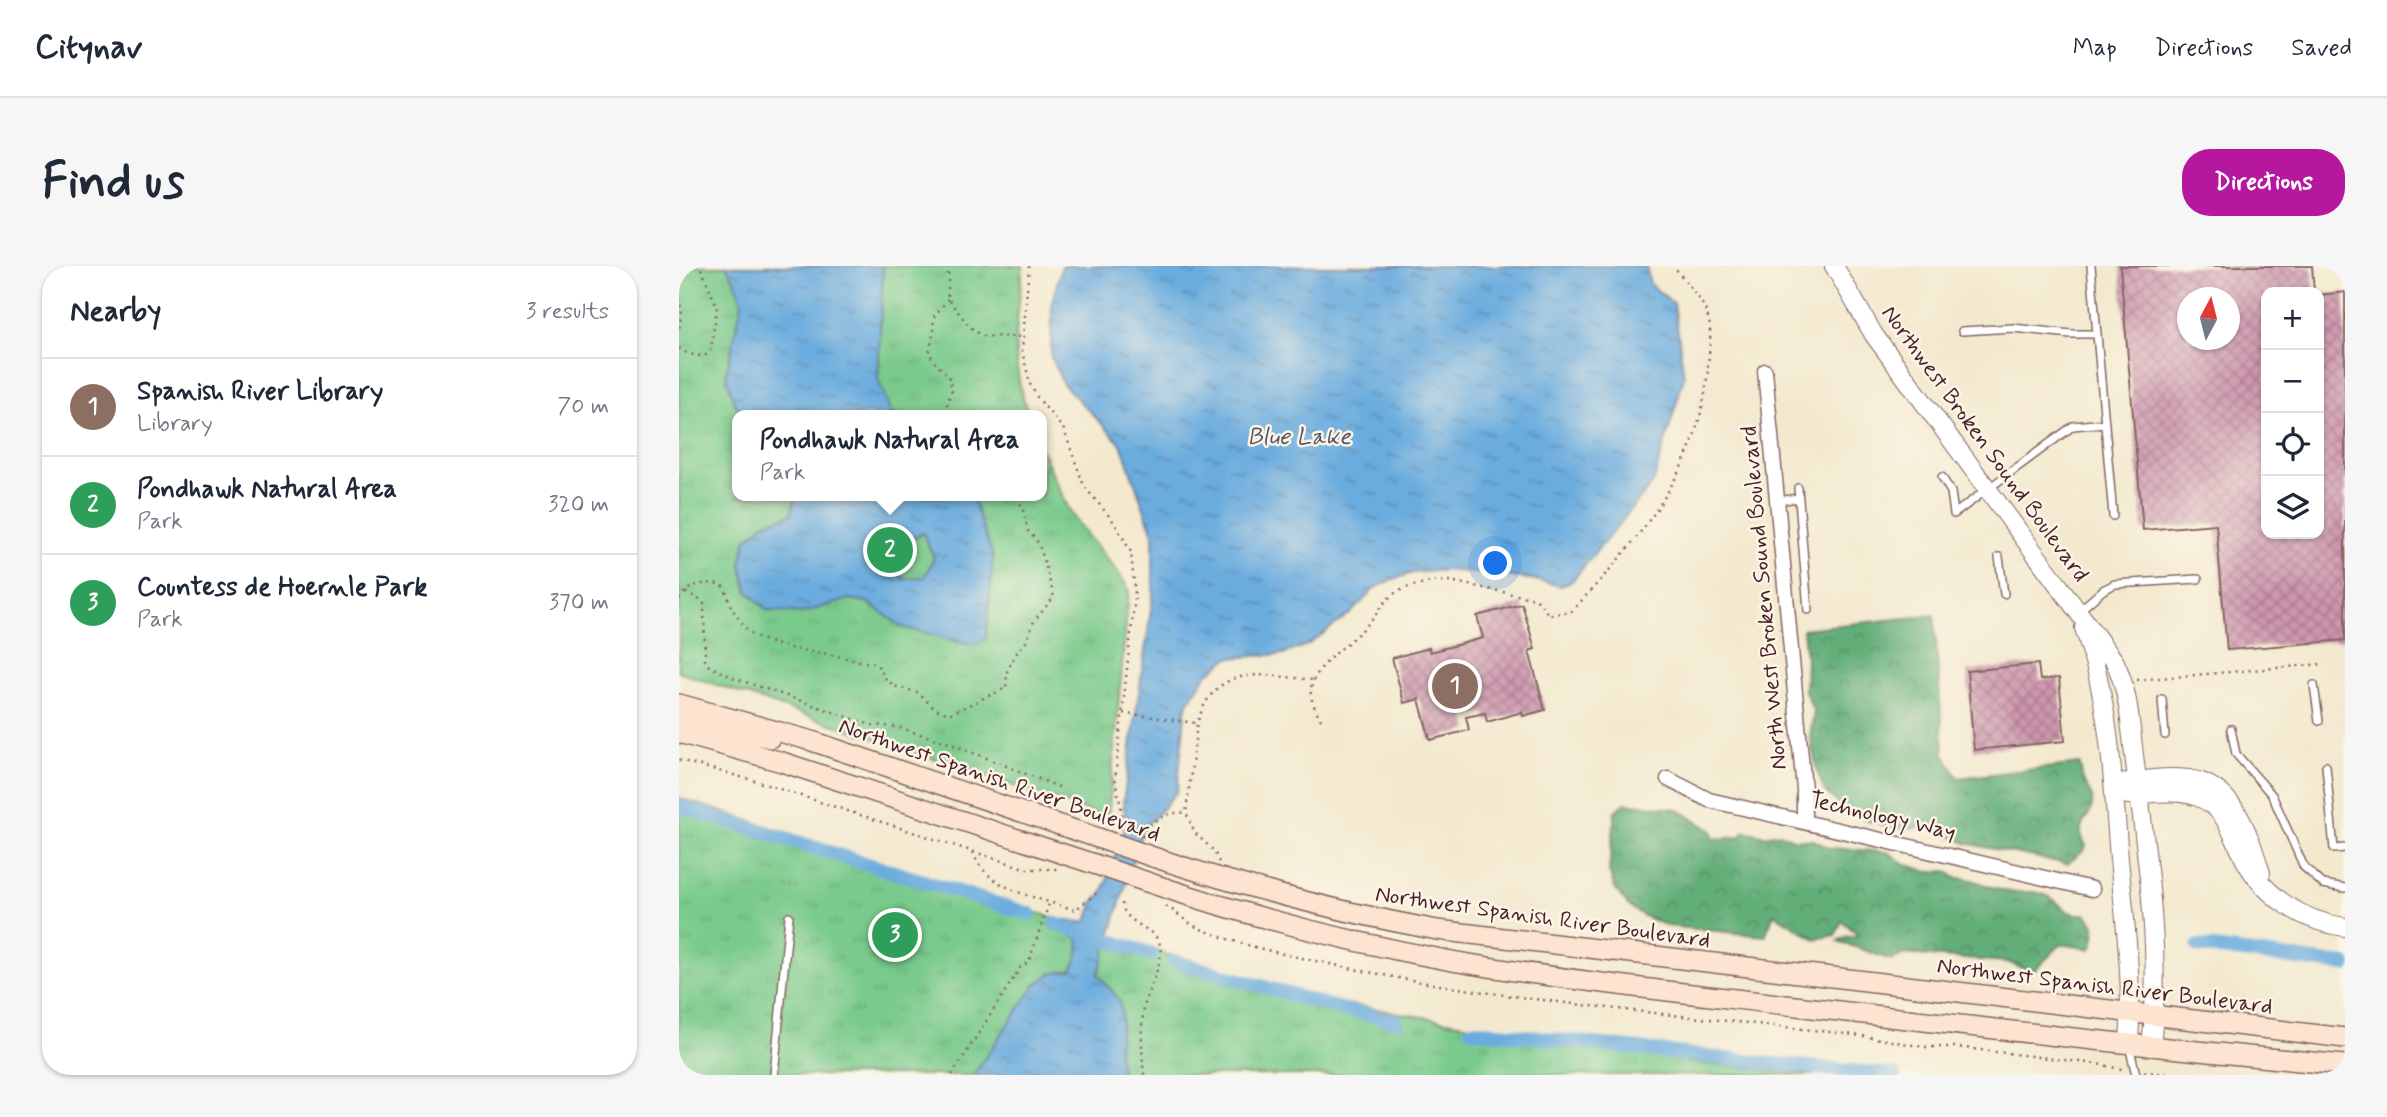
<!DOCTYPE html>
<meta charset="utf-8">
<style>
:root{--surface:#fff;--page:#f6f6f7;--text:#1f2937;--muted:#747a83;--line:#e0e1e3;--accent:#b5179e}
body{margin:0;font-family:Mynerve,sans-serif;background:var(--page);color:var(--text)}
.controls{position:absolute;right:21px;top:21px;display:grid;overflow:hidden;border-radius:14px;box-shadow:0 2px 5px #0004}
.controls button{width:63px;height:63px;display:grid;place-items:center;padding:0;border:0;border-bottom:2px solid var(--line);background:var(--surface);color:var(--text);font:35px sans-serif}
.compass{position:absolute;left:1498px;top:21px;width:63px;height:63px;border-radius:50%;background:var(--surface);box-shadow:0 2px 5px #0004;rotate:7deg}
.you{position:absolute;left:817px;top:298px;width:24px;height:24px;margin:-18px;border:5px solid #fff;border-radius:50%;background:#1a73e8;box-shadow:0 0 0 10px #1a73e833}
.badge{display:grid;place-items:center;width:46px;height:46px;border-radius:50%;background:var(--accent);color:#fff;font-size:23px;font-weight:700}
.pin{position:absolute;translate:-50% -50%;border:4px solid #fff;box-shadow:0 2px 7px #0006}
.popup{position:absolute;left:53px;top:144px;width:315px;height:91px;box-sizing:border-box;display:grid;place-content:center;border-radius:14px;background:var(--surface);filter:drop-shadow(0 2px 5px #0005);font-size:23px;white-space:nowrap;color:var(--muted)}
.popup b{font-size:26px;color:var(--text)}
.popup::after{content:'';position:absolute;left:50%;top:100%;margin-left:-14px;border:14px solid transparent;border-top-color:var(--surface)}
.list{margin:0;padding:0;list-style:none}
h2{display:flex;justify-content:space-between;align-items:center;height:91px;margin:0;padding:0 28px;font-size:30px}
h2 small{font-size:23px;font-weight:400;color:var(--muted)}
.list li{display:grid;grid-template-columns:46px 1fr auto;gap:21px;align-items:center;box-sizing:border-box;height:98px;padding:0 28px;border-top:2px solid var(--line)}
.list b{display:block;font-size:26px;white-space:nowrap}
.list p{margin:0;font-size:23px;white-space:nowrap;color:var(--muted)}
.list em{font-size:23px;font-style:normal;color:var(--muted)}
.icon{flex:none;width:38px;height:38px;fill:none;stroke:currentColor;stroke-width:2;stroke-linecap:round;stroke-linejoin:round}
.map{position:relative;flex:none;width:1666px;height:809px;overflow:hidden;border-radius:28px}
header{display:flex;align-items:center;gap:42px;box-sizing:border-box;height:98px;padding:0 35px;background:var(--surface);border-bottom:2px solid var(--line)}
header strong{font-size:33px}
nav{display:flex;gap:38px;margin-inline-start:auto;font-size:24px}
.intro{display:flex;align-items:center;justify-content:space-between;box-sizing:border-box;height:168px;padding:0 42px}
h1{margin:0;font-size:49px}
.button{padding:18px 32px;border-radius:28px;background:var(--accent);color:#fff;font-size:24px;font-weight:700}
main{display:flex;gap:42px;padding:0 42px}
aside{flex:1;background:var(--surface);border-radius:28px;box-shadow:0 2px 5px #0004}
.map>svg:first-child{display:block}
.forest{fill:url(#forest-crowns);stroke:#566652;stroke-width:2}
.park{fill:url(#park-tufts);stroke:#62745c;stroke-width:2}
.water{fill:url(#water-ripples);stroke:#5a6684;stroke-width:2;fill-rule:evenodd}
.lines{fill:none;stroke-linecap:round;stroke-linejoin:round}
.canal{stroke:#6aacde;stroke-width:14}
.building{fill:url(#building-cross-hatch);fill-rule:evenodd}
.service-casing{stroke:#856664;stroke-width:10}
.minor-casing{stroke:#856664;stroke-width:17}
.tertiary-casing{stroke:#856664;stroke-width:20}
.secondary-casing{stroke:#856664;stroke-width:22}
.path{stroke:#856664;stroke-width:2.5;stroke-dasharray:2 5;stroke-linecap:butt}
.service{stroke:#fff;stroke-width:7}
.minor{stroke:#fff;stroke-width:14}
.tertiary{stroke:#fff;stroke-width:18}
.secondary{stroke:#fde4d0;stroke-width:19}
.secondary-bridge-casing{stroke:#856664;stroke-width:22;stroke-linecap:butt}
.secondary-bridge{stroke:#fde4d0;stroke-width:19}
.labels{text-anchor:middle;stroke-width:5;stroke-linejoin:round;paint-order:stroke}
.street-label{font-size:23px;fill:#4a1f2b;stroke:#fcf5e5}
.water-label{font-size:24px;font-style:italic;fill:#55506a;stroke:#fcf5e5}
</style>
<header>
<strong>Citynav</strong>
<nav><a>Map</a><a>Directions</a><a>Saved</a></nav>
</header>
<div class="intro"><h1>Find us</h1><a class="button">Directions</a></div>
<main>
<aside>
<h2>Nearby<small>3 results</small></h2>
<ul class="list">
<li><span class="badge" style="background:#8d6e63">1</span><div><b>Spanish River Library</b><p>Library</p></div><em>70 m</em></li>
<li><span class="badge" style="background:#2e9e5b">2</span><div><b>Pondhawk Natural Area</b><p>Park</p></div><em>320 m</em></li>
<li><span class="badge" style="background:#2e9e5b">3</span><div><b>Countess de Hoernle Park</b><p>Park</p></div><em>370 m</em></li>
</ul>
</aside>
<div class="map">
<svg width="1666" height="809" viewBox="0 0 1666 809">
<defs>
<pattern id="forest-crowns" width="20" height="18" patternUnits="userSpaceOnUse" patternTransform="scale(1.75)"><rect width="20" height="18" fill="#62ae78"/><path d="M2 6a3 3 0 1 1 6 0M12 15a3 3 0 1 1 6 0" fill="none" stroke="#538d63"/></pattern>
<pattern id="park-tufts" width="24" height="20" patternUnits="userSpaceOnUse" patternTransform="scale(1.75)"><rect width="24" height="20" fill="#79ca8c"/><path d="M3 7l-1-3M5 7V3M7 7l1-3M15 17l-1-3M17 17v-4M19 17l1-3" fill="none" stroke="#6aad79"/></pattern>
<pattern id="water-ripples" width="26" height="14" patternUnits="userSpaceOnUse" patternTransform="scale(1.75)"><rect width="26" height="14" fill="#6aacde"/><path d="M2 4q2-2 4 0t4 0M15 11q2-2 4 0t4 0" fill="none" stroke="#598bb4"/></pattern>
<pattern id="building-cross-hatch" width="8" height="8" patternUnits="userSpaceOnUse" patternTransform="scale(1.75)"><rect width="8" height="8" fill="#cd96ae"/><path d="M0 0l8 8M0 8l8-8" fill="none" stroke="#a87a8e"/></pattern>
</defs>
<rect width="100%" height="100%" fill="#fcf5e5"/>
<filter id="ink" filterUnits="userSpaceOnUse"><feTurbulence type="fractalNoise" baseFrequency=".0143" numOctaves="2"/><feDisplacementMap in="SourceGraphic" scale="14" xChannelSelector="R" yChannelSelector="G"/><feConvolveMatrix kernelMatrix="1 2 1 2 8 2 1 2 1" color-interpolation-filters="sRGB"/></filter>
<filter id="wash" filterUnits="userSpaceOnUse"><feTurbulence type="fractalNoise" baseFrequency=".00686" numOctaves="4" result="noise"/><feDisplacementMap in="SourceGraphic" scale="28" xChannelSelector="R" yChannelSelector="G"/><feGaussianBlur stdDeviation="1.57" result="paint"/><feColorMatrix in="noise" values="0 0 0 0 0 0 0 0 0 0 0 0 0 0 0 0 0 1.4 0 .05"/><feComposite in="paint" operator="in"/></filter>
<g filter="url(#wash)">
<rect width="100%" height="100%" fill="#f3e9cf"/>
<path class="forest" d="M1255,349L1265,488L1279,512L1400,498C1403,504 1402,508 1404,514C1407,524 1415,527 1413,539C1409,558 1394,557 1407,580L1403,586L1388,598L1287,577L1250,560L1221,563L1189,555L1161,539L1146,526L1138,505L1131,470L1135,446L1126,425L1127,393L1124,363Z
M947,537L998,543L1033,565L1034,573L1061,571L1066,565L1086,570L1100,567L1114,573L1134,574L1151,582L1209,586L1224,597L1249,606L1268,605L1277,612C1296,611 1312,624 1331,626C1342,627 1353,624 1364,628C1384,634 1381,651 1407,648C1418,660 1419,668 1412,683L1382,678L1356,704L1342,702L1329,696L1225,688L1213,694L1159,675L1166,671L1180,669L1163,655L1156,669L1136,673L1095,648L1086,670L989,660L965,650L950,640L936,623L930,605L936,545Z"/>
<path class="park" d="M0,0H344C338,55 329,96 350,149H59V230H363V184C375,210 385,239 403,263C419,283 437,301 450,324L429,552L0,406Z
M0,532L619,730L1012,796L1135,809H0Z"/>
<path class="water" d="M47,0H204L199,113L213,149H67L56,139L47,109L63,36L56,15Z
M383,0H967L971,18L995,38L1005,111L974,217L893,315L882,320L852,313L767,304L734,307L717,312L696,322L672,347L630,378L604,388L549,392L528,408L507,440L498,525L476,551L464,562L419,709L434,726L441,736L443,749L439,785L443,809H294L357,718L371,708L393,704C398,694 401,683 399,672L379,664L378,656C389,650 396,659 408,655L415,635L423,628L448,557L444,537L474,330V268L442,178L384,118L372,91L373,36Z
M117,230H293L314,291L307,373L293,379L223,361L188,336L171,333L123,347L88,344L69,326L62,298L67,274L86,257L112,248ZM244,267L255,292L246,311L224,313L218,298V281Z"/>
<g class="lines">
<path class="canal" d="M0,540L351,648
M377,658L473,688
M1519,680L1666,699
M495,695L654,741L718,755
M792,764L1076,796L1216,809"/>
</g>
<g id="blocks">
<path class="building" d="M1441,0H1633L1635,26H1587V268H1640V29L1666,26V374L1548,384L1537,258L1464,264ZM1508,32H1550V74H1508Z
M843,338L856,383L850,385L866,444L844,450L843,446L808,456L806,447L787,451L790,464L751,474L740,433L725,437L713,392L750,382L751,386L804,372L798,350Z
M1359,398L1361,414L1380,412L1386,475L1295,484L1288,405Z"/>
</g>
</g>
<g filter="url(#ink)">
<use href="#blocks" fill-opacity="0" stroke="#856664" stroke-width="2"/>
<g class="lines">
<g class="service-casing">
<path id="service" d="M1412,0L1434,250
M1283,65L1334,62L1392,68H1418
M1263,211L1272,226L1275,248L1394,160L1426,157
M1119,222L1129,344
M1098,235L1119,232
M1320,291L1325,328
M1400,345L1424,324L1436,318L1519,313
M1635,419L1640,455
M1483,433L1486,469
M1552,463L1557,488L1593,529L1625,601L1644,618L1666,622
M1647,500L1655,583L1666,582
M1450,779L1457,809
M95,809L110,650"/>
</g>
<g class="minor-casing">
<path id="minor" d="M1086,105L1125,523V555
M989,513L1030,534L1413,623"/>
</g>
<g class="tertiary-casing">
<path id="tertiary" d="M1155,0L1195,69L1436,396C1450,426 1451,457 1455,489C1467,585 1483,684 1472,781
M1405,362C1431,437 1434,514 1440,593C1446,655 1454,716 1450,778
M1448,516C1468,514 1489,510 1509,513C1556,519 1570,569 1582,607
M1449,529C1472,528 1498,523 1519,531C1547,541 1554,571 1566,594C1586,631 1625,656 1666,661"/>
</g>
<g class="secondary-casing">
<path id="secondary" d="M0,438L133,475L419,572
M0,453L91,472
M0,467L103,496L412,597
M474,591C567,622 661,646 758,664L1666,772
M465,615C565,649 669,676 773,695C889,715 1007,727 1125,741C1305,762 1485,783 1666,799"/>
</g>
<path class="path" d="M269,0V33L290,60L303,70L344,71
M350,0L343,85L351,118L358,131L385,164L405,220L435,256L452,286L456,330L436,512L444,552L442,564
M0,32L3,45L0,63
M269,33L254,52L255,64L250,87L257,98L270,110L273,124L268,137L271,149
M0,82C6,88 17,90 26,90L32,83L38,41L21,0
M0,324L19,332L25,338L26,395L30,400L55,412L192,459L218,461L267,476L380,521
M0,333C10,318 25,316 42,318C48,324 48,330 51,338C54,346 61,354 66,361C83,381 124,384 148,388C166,391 177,396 197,397L207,413L215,420L238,426L256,443L270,448L327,422L328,406L336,389L347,376L355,355L375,331L362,284L357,273L349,265L343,240L336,230
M1458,414L1643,398
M444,447L517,457
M642,454C636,442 629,431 633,418C639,397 674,375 689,358C699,348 704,334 718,326C733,318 755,315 771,315L857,333L870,349L892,346C959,274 1022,204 1029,101C1030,84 1034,65 1028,48C1022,31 1005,15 995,0
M0,494L73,514L348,603H378
M463,571C471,553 489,545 507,547
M294,586C307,625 362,632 396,644L420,625
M540,596L535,585L516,567L507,547L518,458C536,395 584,409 634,414
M443,637C444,658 478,662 481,679C485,698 470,720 466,737C461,759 463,787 465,809
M487,640C499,647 509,658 522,663C566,682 624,692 670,702C839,738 1013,749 1184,770L1245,781H1277L1418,798L1447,804
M1465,806L1503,809
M273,809L341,702L350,695L371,635"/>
<use href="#service" class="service"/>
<use href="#minor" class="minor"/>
<use href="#tertiary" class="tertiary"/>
<use href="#secondary" class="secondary"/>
<g class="secondary-bridge-casing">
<path id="secondary-bridge" d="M419,572L474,591
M412,597L465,615"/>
</g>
<use href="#secondary-bridge" class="secondary-bridge"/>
</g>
</g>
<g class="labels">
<g class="street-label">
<text transform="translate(1307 177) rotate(54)" y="8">Northwest Broken Sound Boulevard</text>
<text transform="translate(1084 332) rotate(-95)" y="8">North West Broken Sound Boulevard</text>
<text transform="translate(321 513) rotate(19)" y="8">Northwest Spanish River Boulevard</text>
<text transform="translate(1204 549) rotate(13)" y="8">Technology Way</text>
<text transform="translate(864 650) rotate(8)" y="8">Northwest Spanish River Boulevard</text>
<text transform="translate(1426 719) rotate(7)" y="8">Northwest Spanish River Boulevard</text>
</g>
<g class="water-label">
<text x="620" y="178">Blue Lake</text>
</g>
</g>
</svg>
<div class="controls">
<button>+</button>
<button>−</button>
<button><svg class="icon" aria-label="locate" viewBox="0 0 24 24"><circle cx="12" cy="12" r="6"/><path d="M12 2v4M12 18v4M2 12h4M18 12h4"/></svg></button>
<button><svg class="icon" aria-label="layers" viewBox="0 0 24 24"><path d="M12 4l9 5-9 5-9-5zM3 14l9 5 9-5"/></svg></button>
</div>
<svg class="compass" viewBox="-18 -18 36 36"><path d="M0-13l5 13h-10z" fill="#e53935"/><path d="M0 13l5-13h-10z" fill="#747a83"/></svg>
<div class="you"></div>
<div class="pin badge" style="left:776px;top:420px;background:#8d6e63">1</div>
<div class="pin badge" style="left:211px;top:284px;background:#2e9e5b">2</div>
<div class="popup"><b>Pondhawk Natural Area</b>Park</div>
<div class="pin badge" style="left:216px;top:669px;background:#2e9e5b">3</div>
</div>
</main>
